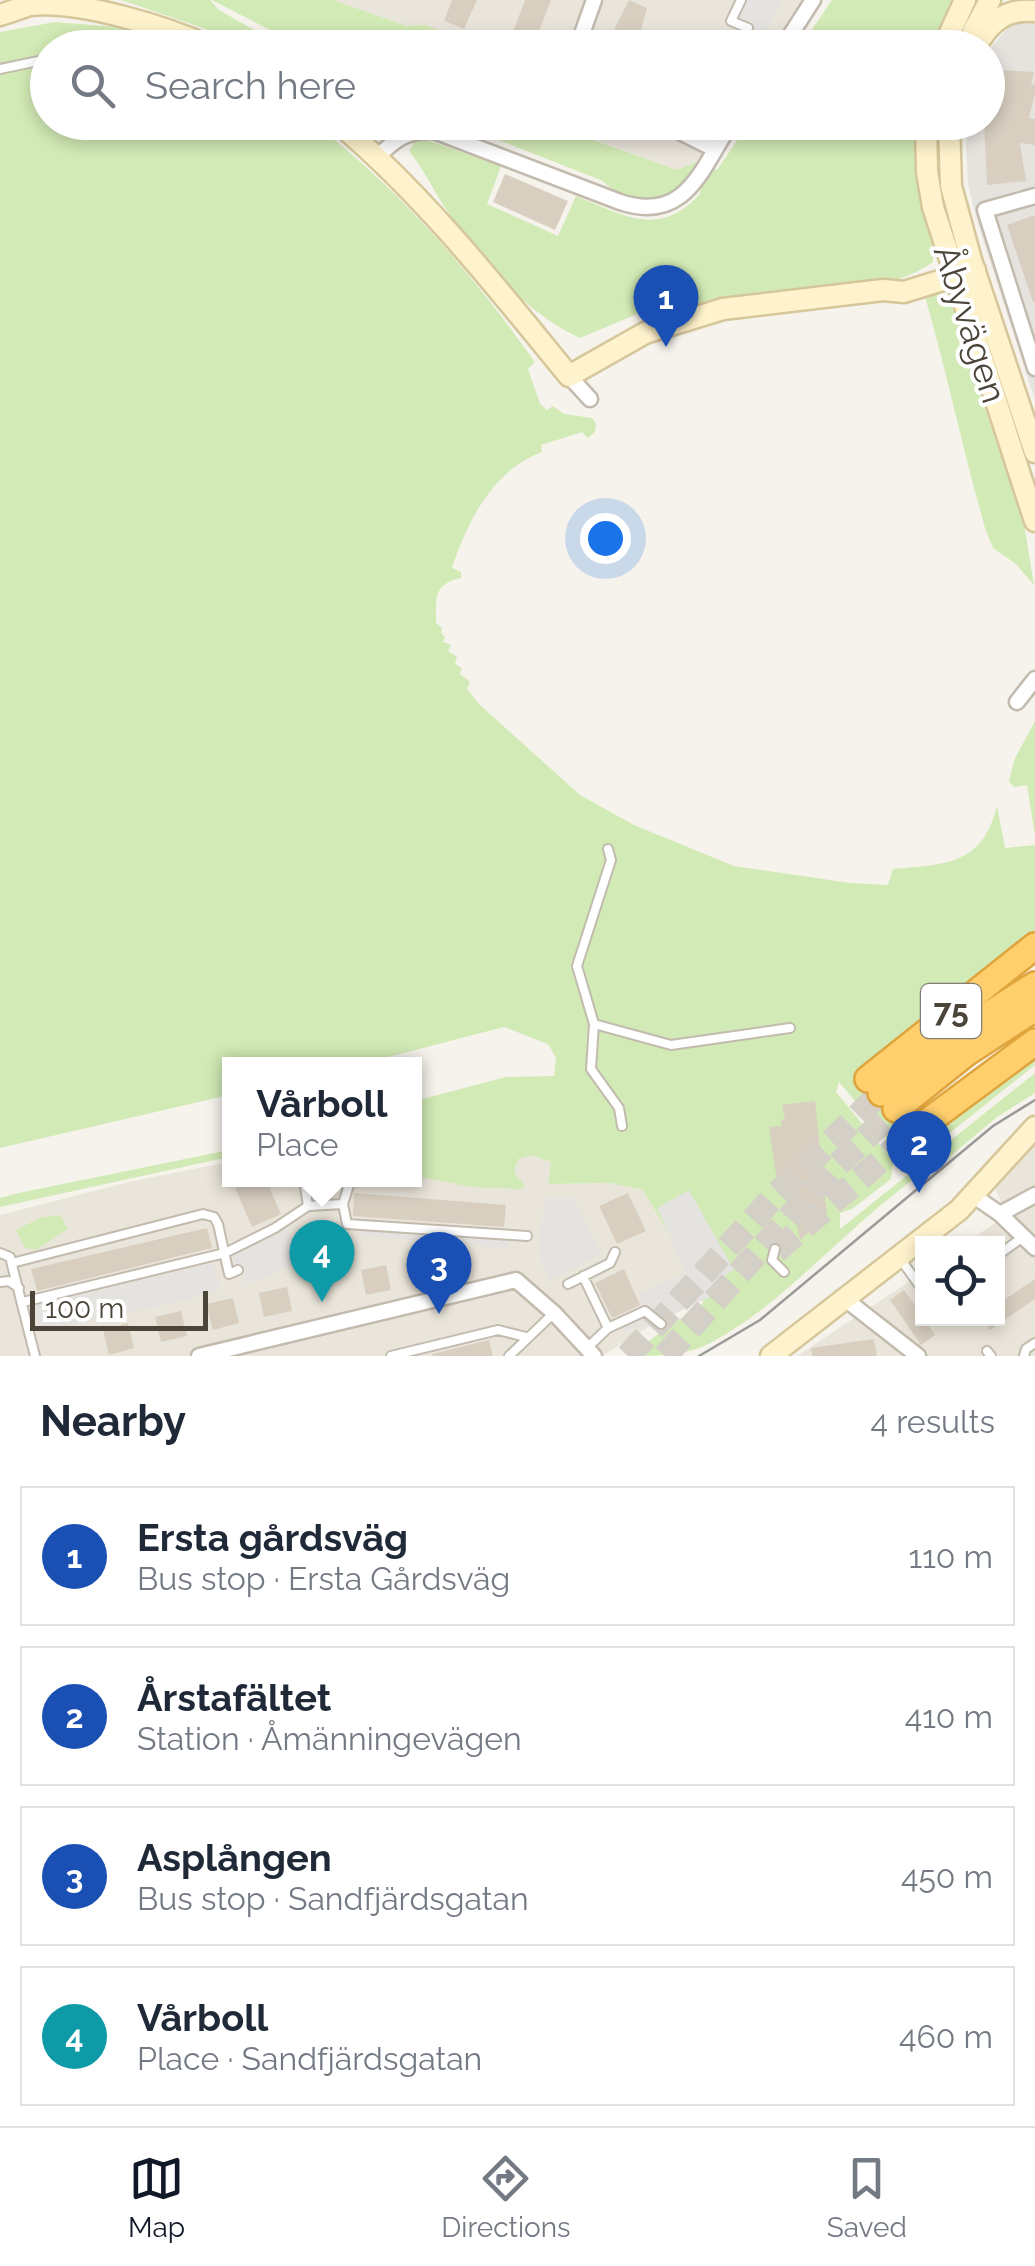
<!DOCTYPE html>
<meta charset="utf-8">
<style>
:root{--surface:#fff;--page:#f6f6f7;--text:#1f2937;--muted:#747a83;--line:#e0e1e3;--accent:#111827}
body{margin:0;font-family:Raleway,sans-serif;background:var(--page);color:var(--text)}
.controls{position:absolute;right:30px;bottom:30px;display:grid;overflow:hidden;border-radius:0px;box-shadow:0 5px 15px #0003}
.controls button{width:90px;height:90px;display:grid;place-items:center;padding:0;border:0;border-bottom:2px solid var(--line);background:var(--surface);color:var(--text);font:50px sans-serif}
.scale{position:absolute;left:30px;bottom:25px;width:178px;box-sizing:border-box;padding-left:10px;border:5px solid #4b4439;border-top:0;font-size:28px;line-height:35px;white-space:nowrap;color:#4b4439;-webkit-text-stroke:8px #fff;paint-order:stroke}
.you{position:absolute;left:605px;top:538px;width:35px;height:35px;margin:-25px;border:8px solid #fff;border-radius:50%;background:#1a73e8;box-shadow:0 0 0 15px #1a73e833}
.badge{display:grid;place-items:center;width:65px;height:65px;border-radius:50%;background:var(--accent);color:#fff;font-size:32px;font-weight:700}
.pin{position:absolute;translate:-50% -82px;filter:drop-shadow(0 2px 5px #0008)}
.pin::after{content:'';position:absolute;top:52px;width:35px;height:30px;background:inherit;clip-path:polygon(0 0,100% 0,50% 100%)}
.popup{position:absolute;left:222px;top:1057px;width:200px;height:130px;box-sizing:border-box;display:grid;place-content:center;border-radius:0px;background:var(--surface);filter:drop-shadow(0 2px 8px #0005);font-size:32px;white-space:nowrap;color:var(--muted)}
.popup b{font-size:38px;color:var(--text)}
.popup::after{content:'';position:absolute;left:50%;top:100%;margin-left:-20px;border:20px solid transparent;border-top-color:var(--surface)}
.list{margin:0;padding:0;list-style:none}
h2{display:flex;justify-content:space-between;align-items:center;height:130px;margin:0;padding:0 40px;font-size:42px}
h2 small{font-size:32px;font-weight:400;color:var(--muted)}
.list li{display:grid;grid-template-columns:65px 1fr auto;gap:30px;align-items:center;box-sizing:border-box;height:140px;margin:0 20px 20px;padding:0 20px;border:2px solid var(--line);border-radius:0px}
.list b{display:block;font-size:38px;white-space:nowrap}
.list p{margin:0;font-size:32px;white-space:nowrap;color:var(--muted)}
.list em{font-size:32px;font-style:normal;color:var(--muted)}
.icon{flex:none;width:55px;height:55px;fill:none;stroke:currentColor;stroke-width:2;stroke-linecap:round;stroke-linejoin:round}
.map{position:relative;flex:none;width:1035px;height:1356px;overflow:hidden}
.search{position:absolute;background:var(--surface);box-shadow:0 5px 15px #0003;left:30px;right:30px;top:30px;height:110px;display:flex;align-items:center;gap:25px;box-sizing:border-box;padding:0 35px;border-radius:55px;color:var(--muted);font-size:38px}
.sheet{height:770px;background:var(--surface)}
nav{display:flex;justify-content:space-around;align-items:center;box-sizing:border-box;height:140px;border-top:2px solid var(--line);background:var(--surface);font-size:28px;color:var(--muted)}
nav a{display:grid;justify-items:center;gap:5px}
nav .on{color:var(--accent)}
.map>svg:first-child{display:block}
.residential{fill:#eae5da}
.industrial{fill:#e6e2dd}
.green{fill:#d2eab5}
.parking{fill:#e5e3e0}
.building{fill:#d8cfc1}
.lines{fill:none;stroke-linecap:round;stroke-linejoin:round}
.highway-tunnel{stroke:#d4d0c8;stroke-width:25;stroke-dasharray:25 12;stroke-linecap:butt}
.lane-casing{stroke:#c2bbae;stroke-width:12}
.street-casing{stroke:#c2bbae;stroke-width:19}
.secondary-casing{stroke:#d6c79b;stroke-width:25}
.highway-casing{stroke:#e0a43c;stroke-width:30}
.lane{stroke:#fff;stroke-width:8}
.street{stroke:#fff;stroke-width:14}
.secondary{stroke:#fff3cd;stroke-width:20}
.highway{stroke:#ffcf6e;stroke-width:25}
.tram{stroke:#9a9a9a;stroke-width:2.5}
.labels{text-anchor:middle;stroke-width:8;stroke-linejoin:round;paint-order:stroke}
.shield{fill:#fff;stroke:#817c74;stroke-width:2.5}
.shield-label{font-size:32px;font-weight:bold;fill:#4b4439}
.street-label{font-size:35px;fill:#4b4439;stroke:#fff}
</style>
<div class="map">
<svg width="1035" height="1356" viewBox="0 0 1035 1356">
<rect width="100%" height="100%" fill="#f6f3ec"/>
<path class="residential" d="M333,0H803L772,48L472,47L473,43L425,26H407Z
M569,123H722L696,162L677,170L572,131Z
M1035,1144V1356H797L922,1273V1318H998V1244L965,1243L1006,1216L995,1187Z
M415,1155L518,1159L531,1155L551,1162L548,1184L610,1183L643,1190L703,1292L602,1356H0V1215L133,1181L229,1162L230,1180H414Z"/>
<path class="industrial" d="M1031,0H1035V400L978,224L968,185L966,144L968,123L988,122V51Z"/>
<path class="green" d="M121,0H210L219,10L284,47H231L220,43L223,35Z
M212,0H333L407,26L425,25L474,43L472,48L303,47Z
M832,0H951L931,47H800Z
M55,22L117,27L174,47L48,48V122L313,123C399,188 473,275 535,362L528,369L540,404L547,410L553,406L564,414L592,418L596,424L595,432L588,438L582,432L541,445L542,452C493,470 467,522 452,568L461,572V578C433,584 436,598 436,623L442,628L441,633L445,637L443,642L451,645L448,651L457,657L455,664L462,668L460,674L470,682L467,689L480,705L580,795L634,825L734,866L850,883L888,885L893,869C945,864 982,866 997,806L1005,848L1035,845V937L860,1070L922,1141L1035,1054V1065L926,1152L915,1157L896,1150L839,1082L836,1092L893,1161L891,1179L852,1209L840,1213V1229L1035,1073V1093L997,1117L948,1158L943,1156C911,1181 878,1206 848,1234C804,1273 757,1321 702,1347C678,1356 653,1356 627,1356L703,1303V1292L643,1190L610,1183L548,1184L551,1162L531,1155L518,1159L514,1172L525,1186L521,1189L472,1187L415,1176V1101L506,1077L554,1076L556,1058L548,1044L504,1027L361,1064H230L229,1095L0,1148V32Z
M455,123H569L572,132L677,170L696,162C683,203 632,213 603,181Z
M749,123H916L922,202L934,250L933,262C888,294 828,288 775,293C739,297 703,303 667,308L663,303L580,338C525,314 475,253 442,203C431,185 422,167 409,151L414,143L427,140L501,166L487,204L558,236L576,196C623,215 659,239 700,194L701,184L711,167L717,170Z
M934,291L953,301L970,366L1023,518L1034,585L1016,564L993,548L986,531C963,452 947,372 924,293Z
M1035,721V836L1027,785L1014,787L1009,781L1015,758Z
M229,1150V1157L0,1207V1198L14,1194Z
M60,1215L68,1229L36,1250L25,1248L16,1230L42,1217Z"/>
<path class="parking" d="M744,0H781L757,47L721,48Z
M689,1190L734,1270L723,1277L729,1288L655,1323L623,1332L619,1324L644,1311L639,1295L687,1273L657,1208Z
M545,1198H575L602,1254L550,1281L538,1252Z
M362,1221L509,1237L507,1248L360,1236Z
M289,1228L302,1260L245,1285L231,1254Z
M213,1263L220,1292L40,1332L33,1303Z"/>
<path class="building" d="M452,0H477L464,29L444,21Z
M525,0H551L534,44L514,48L508,45Z
M629,0L647,8L641,30L632,48H605Z
M1000,70L1034,72L1031,84L1035,85V93L1029,118L1035,119V145L1020,143L1026,181L987,185L984,122H988V100L994,75Z
M505,174L568,201L555,230L493,202Z
M1035,215V302H1033L1007,225Z
M815,1101L827,1216L800,1240L790,1194L779,1195L769,1127L782,1126L781,1120L785,1119L782,1105Z
M255,1180H266L281,1214L252,1227L235,1188Z
M354,1193L506,1205L504,1227L353,1216Z
M628,1193L646,1231L617,1244L599,1206Z
M326,1220L342,1257L312,1269L296,1232Z
M207,1228L212,1248L37,1291L31,1269Z
M437,1252L442,1278L417,1282L412,1257Z
M386,1265L391,1290L366,1295L361,1270Z
M624,1269L640,1305L612,1318L595,1283Z
M1035,1279V1299L990,1330L985,1322L998,1318V1304Z
M287,1287L292,1311L264,1317L259,1293Z
M904,1290L935,1335L921,1345L890,1300Z
M233,1298L239,1323L213,1330L206,1304Z
M181,1311L187,1336L161,1342L155,1317Z
M128,1323L134,1348L109,1355L103,1330Z
M874,1339L877,1356H812L811,1348Z
M489,1340L493,1356H433L432,1354Z"/>
<g class="lines">
<path class="highway-tunnel" d="M776,1251L915,1131
M628,1356L771,1200L881,1093
M665,1356L830,1172L896,1109"/>
<g class="lane-casing">
<path id="lane" d="M739,48L748,28L731,21L741,0
M0,69L48,59
M695,140L703,122
M608,849L611,860L577,966L594,1024L671,1045L790,1028
M594,1024L591,1069L619,1108L622,1126
M329,1180L349,1185L343,1204
M308,1206L305,1186L315,1180
M775,1249L772,1260L784,1272
M0,1253L10,1257L35,1356
M998,1255L1023,1237
M899,1257L922,1289
M12,1263L203,1214L214,1217L218,1224L229,1274L238,1270
M583,1276L608,1328
M0,1282L9,1281L19,1288
M568,1284L610,1263L615,1252
M23,1302L225,1253L275,1228L308,1206L343,1204L347,1224L527,1236
M587,1348L608,1328L645,1311L661,1324
M987,1351L991,1356
M391,1356L498,1330L526,1337
M509,1356L554,1313
M1024,1356L1026,1349L1035,1343"/>
</g>
<g class="street-casing">
<path id="street" d="M480,42L494,48
M577,48L594,0
M782,48L813,0
M660,122L714,149
M377,157C396,139 407,130 434,131L620,202C686,224 701,169 732,122
M1035,196L985,210L1035,368
M569,376L590,399
M1017,702L1035,679
M974,1196L1000,1214L1035,1248
M1000,1214L1035,1195
M845,1299L918,1356
M199,1356L516,1280L554,1313L594,1356"/>
</g>
<g class="secondary-casing">
<path id="secondary" d="M0,15C10,12 20,8 30,5C81,0 167,27 213,48
M973,32L990,0
M943,48L965,0
M975,48C989,23 1005,8 1035,11
M337,122C424,195 497,288 569,376L645,333L723,309L883,290L904,292L975,270
M926,122L927,172L933,207L1035,521
M949,122L951,186L971,260L1035,452
M771,1356L959,1210L1035,1127"/>
</g>
<g class="highway-casing">
<path id="highway" d="M868,1079L1035,946
M881,1093L954,1037L1035,985
M896,1109L966,1053L1035,1008
M915,1131L1035,1042"/>
</g>
<use href="#lane" class="lane"/>
<use href="#street" class="street"/>
<use href="#secondary" class="secondary"/>
<use href="#highway" class="highway"/>
<path class="tram" d="M699,1356L760,1320L993,1126L1035,1100"/>
</g>
<g class="labels">
<rect class="shield" x="921" y="984" width="60" height="54" rx="8"/>
<g class="shield-label">
<text x="951" y="1022">75</text>
</g>
<g class="street-label">
<text transform="translate(970 324) rotate(72)" y="12">Åbyvägen</text>
</g>
</g>
</svg>
<div class="controls">
<button><svg class="icon" aria-label="locate" viewBox="0 0 24 24"><circle cx="12" cy="12" r="6"/><path d="M12 2v4M12 18v4M2 12h4M18 12h4"/></svg></button>
</div>
<div class="scale">100 m</div>
<div class="you"></div>
<div class="pin badge" style="left:666px;top:347px;background:#1a4fb4">1</div>
<div class="pin badge" style="left:919px;top:1193px;background:#1a4fb4">2</div>
<div class="pin badge" style="left:439px;top:1314px;background:#1a4fb4">3</div>
<div class="pin badge" style="left:322px;top:1302px;background:#0f9aa8">4</div>
<div class="popup"><b>Vårboll</b>Place</div>
<div class="search"><svg class="icon" aria-label="search" viewBox="0 0 24 24"><circle cx="10" cy="10" r="6"/><path d="M15 15l6 6"/></svg>Search here</div>
</div>
<section class="sheet">
<h2>Nearby<small>4 results</small></h2>
<ul class="list">
<li><span class="badge" style="background:#1a4fb4">1</span><div><b>Ersta gårdsväg</b><p>Bus stop · Ersta Gårdsväg</p></div><em>110 m</em></li>
<li><span class="badge" style="background:#1a4fb4">2</span><div><b>Årstafältet</b><p>Station · Åmänningevägen</p></div><em>410 m</em></li>
<li><span class="badge" style="background:#1a4fb4">3</span><div><b>Asplången</b><p>Bus stop · Sandfjärdsgatan</p></div><em>450 m</em></li>
<li><span class="badge" style="background:#0f9aa8">4</span><div><b>Vårboll</b><p>Place · Sandfjärdsgatan</p></div><em>460 m</em></li>
</ul>
</section>
<nav>
<a class="on"><svg class="icon" aria-label="map" viewBox="0 0 24 24"><path d="M3 6l6-2 6 2 6-2v14l-6 2-6-2-6 2zM9 4v14M15 6v14"/></svg>Map</a>
<a><svg class="icon" aria-label="directions" viewBox="0 0 24 24"><path d="M12 3l9 9-9 9-9-9zM9 14v-3h6M13 9l2 2-2 2"/></svg>Directions</a>
<a><svg class="icon" aria-label="saved" viewBox="0 0 24 24"><path d="M7 4h10v16l-5-4-5 4z"/></svg>Saved</a>
</nav>
